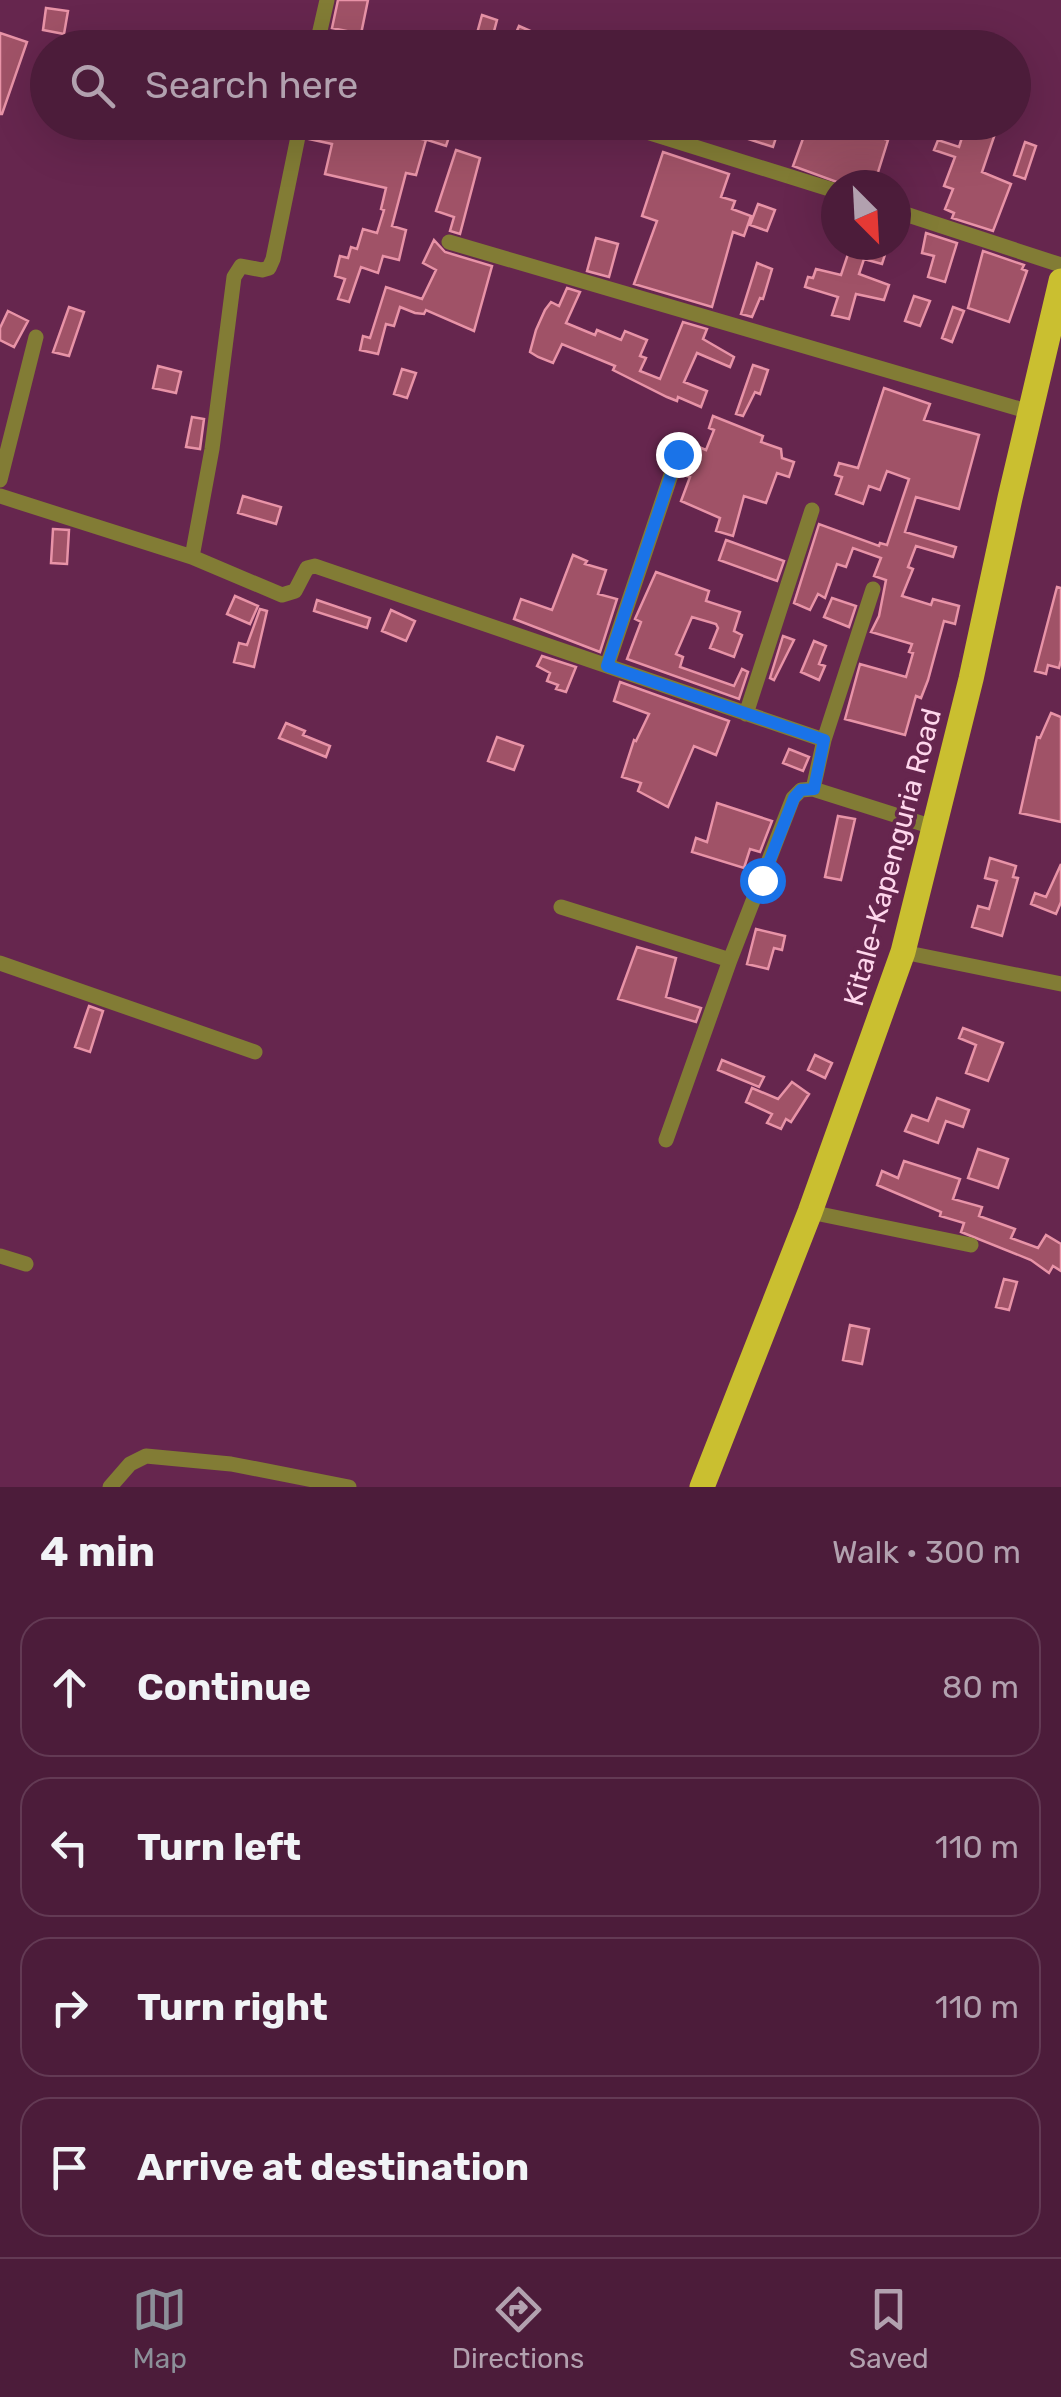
<!DOCTYPE html>
<meta charset="utf-8">
<style>
:root{--surface:#4c1c3a;--page:#532542;--text:#f1f3f6;--muted:#b2a1af;--line:#633a54;--accent:#8c9099}
body{margin:0;font-family:Rubik,sans-serif;background:var(--page);color:var(--text)}
.compass{position:absolute;left:821px;top:170px;width:90px;height:90px;border-radius:50%;background:var(--surface);box-shadow:0 10px 40px #0002;rotate:156deg}
.stop{position:absolute;width:30px;height:30px;margin:-22px;border:8px solid #1a73e8;border-radius:50%;background:#fff}
.stop.end{background:#1a73e8;border-color:#fff;box-shadow:0 2px 10px #0008}
.list{margin:0;padding:0;list-style:none}
h2{display:flex;justify-content:space-between;align-items:center;height:130px;margin:0;padding:0 40px;font-size:42px}
h2 small{font-size:32px;font-weight:400;color:var(--muted)}
.list li{display:grid;grid-template-columns:65px 1fr auto;gap:30px;align-items:center;box-sizing:border-box;height:140px;margin:0 20px 20px;padding:0 20px;border:2px solid var(--line);border-radius:30px}
.list b{display:block;font-size:38px;white-space:nowrap}
.list em{font-size:32px;font-style:normal;color:var(--muted)}
.icon{flex:none;width:55px;height:55px;fill:none;stroke:currentColor;stroke-width:2;stroke-linecap:round;stroke-linejoin:round}
.map{position:relative;flex:none;width:1061px;height:1487px;overflow:hidden}
.search{position:absolute;background:var(--surface);box-shadow:0 10px 40px #0002;left:30px;right:30px;top:30px;height:110px;display:flex;align-items:center;gap:25px;box-sizing:border-box;padding:0 35px;border-radius:55px;color:var(--muted);font-size:38px}
.sheet{height:770px;background:var(--surface)}
nav{display:flex;justify-content:space-around;align-items:center;box-sizing:border-box;height:140px;border-top:2px solid var(--line);background:var(--surface);font-size:28px;color:var(--muted)}
nav a{display:grid;justify-items:center;gap:5px}
nav .on{color:var(--accent)}
.map>svg:first-child{display:block}
.building{fill:#a05267;stroke:#e893a7;stroke-width:2.5}
.lines{fill:none;stroke-linecap:round;stroke-linejoin:round}
.minor{stroke:#827c35;stroke-width:15}
.trunk{stroke:#cabf30;stroke-width:25}
.route{stroke:#1a73e8;stroke-width:12}
.labels{text-anchor:middle;stroke-width:8;stroke-linejoin:round;paint-order:stroke}
.street-label{font-size:28px;fill:#fed6ec;stroke:#66264e}
</style>
<div class="map">
<svg width="1061" height="1487" viewBox="0 0 1061 1487">
<rect width="100%" height="100%" fill="#66264e"/>
<path class="building" d="M338,0H368L361,34L332,28Z
M46,8L68,11L64,34L43,30Z
M482,15L497,20L493,35L513,40L519,26L569,48H473Z
M0,33L27,42L2,114H0Z
M357,122H387L386,126L397,129L396,133L426,140L416,175L406,173L392,226L406,230L399,260L383,256L378,273L361,267L349,302L338,299L345,279L335,276L340,256L348,258L351,247L357,249L363,229L377,233L384,210L381,209L386,188L325,174L332,144L309,139L312,126L353,135Z
M426,122H454L446,146L421,138Z
M737,122H770L779,128L773,147L733,134Z
M809,122H829L888,140L874,185H845L793,166Z
M967,122H999L982,172L1011,184L993,231L952,218L954,213L945,209L953,189L944,186L955,157L934,150L938,140L959,147Z
M1025,142L1036,146L1025,179L1014,175Z
M456,150L480,158L460,234L450,231L454,217L436,211Z
M663,152L729,174L721,197L735,201L732,209L751,216L744,236L733,232L712,307L634,284L657,221L642,216Z
M758,204L775,210L767,231L750,225Z
M926,233L957,243L945,282L928,277L934,256L922,253Z
M596,238L618,244L609,277L587,271Z
M434,240L445,252L492,266L474,331L426,310L424,314L415,313L400,307L394,326L386,324L378,354L360,350L363,336L370,338L386,287L422,299L436,270L423,263Z
M851,245H888L882,264L864,259L859,274L889,285L884,300L856,294L849,319L832,315L838,297L805,287L808,277L813,278L816,269L841,275Z
M983,251L1024,265L1022,269L1027,271L1009,322L968,308Z
M757,263L772,269L763,299L760,298L752,317L741,314Z
M567,288L580,292L566,323L595,335L597,330L621,340L625,331L647,340L640,356L646,358L640,371L660,379L683,322L707,329L703,339L734,357L730,367L697,353L684,382L707,391L701,407L678,397L677,401L667,397L613,370L615,366L562,344L553,363L538,357L530,352L536,330L545,310L551,302L559,306Z
M914,296L930,301L920,326L905,321Z
M69,307L84,312L69,356L53,352Z
M953,307L964,311L952,342L942,338Z
M8,311L28,321L14,347L0,340V328Z
M753,365L768,370L760,394L755,392L743,416L736,414Z
M158,366L181,372L176,393L153,388Z
M402,369L416,373L407,398L394,394Z
M884,388L930,404L924,420L979,435L959,509L916,497L905,532L956,547L953,557L916,546L908,567L913,569L902,596L931,605L933,599L959,606L955,624L944,621L928,680L921,698L916,696L905,735L845,719L860,664L906,677L913,653L909,652L912,644L871,632L879,616L886,580L874,576L881,558L853,548L846,567L837,564L825,598L818,594L810,610L794,603L819,524L879,546L880,543L887,545L909,479L887,471L880,490L869,486L863,504L836,494L842,477L835,475L839,463L858,468Z
M713,416L763,436L761,442L781,449L782,458L794,462L789,477L777,473L766,503L744,496L733,536L716,531L720,518L681,501L690,477L683,475L694,445L706,450L714,430L709,428Z
M192,417L204,419L200,449L186,447Z
M243,496L281,507L276,524L238,513Z
M53,529L69,530L67,564L51,563Z
M726,540L784,561L777,581L719,560Z
M573,555L587,561L585,564L606,570L598,594L617,599L600,652L514,619L521,599L552,610Z
M656,572L709,591L706,601L740,612L734,631L742,635L734,657L710,648L718,628L716,624L692,617L676,654L683,657L680,667L734,686L742,669L748,672L739,699L627,659L641,622L635,619Z
M1057,587L1061,588V660L1059,668L1048,665L1046,674L1035,671Z
M235,596L258,606L250,624L227,614Z
M832,598L856,606L849,627L824,617Z
M317,600L370,618L367,628L314,611Z
M260,609L267,611L254,667L234,662L239,643L247,645Z
M391,610L415,621L406,641L382,631Z
M783,636L794,640L774,680L770,678Z
M814,641L826,646L819,664L825,666L819,680L801,672Z
M542,656L576,667L566,692L556,689L558,685L547,681L550,673L537,666Z
M620,682L729,721L716,755L694,746L668,807L638,791L641,783L622,777L634,740L636,741L649,714L614,701Z
M1051,713L1061,717V822L1020,813L1037,737L1040,738Z
M286,723L305,731L303,735L330,746L326,757L279,738Z
M497,737L523,746L514,770L488,761Z
M789,749L809,757L803,771L783,763Z
M717,803L772,821L760,852L750,849L744,868L692,852L696,838L707,842Z
M838,816L855,819L841,880L825,877Z
M990,858L1016,866L1013,877L1018,878L1002,936L972,927L978,906L989,909L997,881L985,878Z
M1061,864V902L1056,914L1031,904L1035,893L1046,897Z
M756,929L785,936L782,950L774,948L768,969L747,964Z
M637,947L676,958L666,997L701,1008L696,1022L618,999Z
M89,1006L103,1011L90,1052L75,1047Z
M963,1028L1003,1043L988,1081L966,1073L976,1045L959,1038Z
M815,1055L832,1063L825,1078L808,1070Z
M722,1060L764,1077L759,1087L718,1070Z
M792,1082L809,1094L791,1122L786,1119L781,1129L767,1123L772,1114L746,1102L752,1088L778,1099Z
M937,1098L969,1110L963,1127L946,1121L938,1143L905,1131L912,1115L928,1121Z
M978,1149L1008,1159L998,1188L968,1178Z
M904,1161L960,1179L953,1199L982,1207L979,1216L1015,1229L1011,1238L1038,1248L1046,1235L1061,1244V1271L1053,1266L1049,1273L1031,1260L961,1232L964,1223L940,1216L941,1212L877,1185L882,1171L898,1178Z
M1004,1279L1017,1282L1009,1310L996,1307Z
M850,1325L869,1329L862,1364L843,1360Z"/>
<g class="lines">
<path class="minor" d="M316,48L327,0
M615,122L836,191
M896,211L1061,265
M449,242L1030,412
M0,480L36,337
M0,496L192,557L282,595L295,591L307,568L315,566L824,740
M192,557L212,449L234,277L241,266L262,270L269,268L273,259L301,122
M607,666L678,454
M746,714L812,510
M813,789L824,740L873,589
M561,907L730,960
M903,952L1061,984
M0,963L255,1052
M666,1140L730,960L793,798L801,790L813,789L933,827
M810,1212L971,1245
M0,1256L26,1264
M110,1487L130,1464L146,1456L231,1464L349,1487"/>
<path class="trunk" d="M702,1487L810,1212L903,952L971,679L1010,498L1061,281"/>
</g>
<g class="lines">
<path class="route" d="M678,454L607,666L824,740L814,789L801,790L794,798L762,880"/>
</g>
<g class="labels">
<g class="street-label">
<text transform="translate(892 857) rotate(-75)" y="10">Kitale-Kapenguria Road</text>
</g>
</g>
</svg>
<svg class="compass" viewBox="-18 -18 36 36"><path d="M0-13l5 13h-10z" fill="#e53935"/><path d="M0 13l5-13h-10z" fill="#b2a1af"/></svg>
<div class="stop" style="left:762px;top:880px"></div>
<div class="stop end" style="left:678px;top:454px"></div>
<div class="search"><svg class="icon" aria-label="search" viewBox="0 0 24 24"><circle cx="10" cy="10" r="6"/><path d="M15 15l6 6"/></svg>Search here</div>
</div>
<section class="sheet">
<h2>4 min<small>Walk · 300 m</small></h2>
<ul class="list">
<li><svg class="icon" aria-label="ahead" viewBox="0 0 24 24"><path d="M12 20V5M6 11l6-6 6 6"/></svg><div><b>Continue</b></div><em>80 m</em></li>
<li><svg class="icon" aria-label="left" viewBox="0 0 24 24"><path d="M17 20v-9H6M10 6l-5 5 5 5"/></svg><div><b>Turn left</b></div><em>110 m</em></li>
<li><svg class="icon" aria-label="right" viewBox="0 0 24 24"><path d="M7 20v-9h11M14 6l5 5-5 5"/></svg><div><b>Turn right</b></div><em>110 m</em></li>
<li><svg class="icon" aria-label="arrive" viewBox="0 0 24 24"><path d="M6 21V4h12l-3 4 3 4H6"/></svg><div><b>Arrive at destination</b></div></li>
</ul>
</section>
<nav>
<a class="on"><svg class="icon" aria-label="map" viewBox="0 0 24 24"><path d="M3 6l6-2 6 2 6-2v14l-6 2-6-2-6 2zM9 4v14M15 6v14"/></svg>Map</a>
<a><svg class="icon" aria-label="directions" viewBox="0 0 24 24"><path d="M12 3l9 9-9 9-9-9zM9 14v-3h6M13 9l2 2-2 2"/></svg>Directions</a>
<a><svg class="icon" aria-label="saved" viewBox="0 0 24 24"><path d="M7 4h10v16l-5-4-5 4z"/></svg>Saved</a>
</nav>
